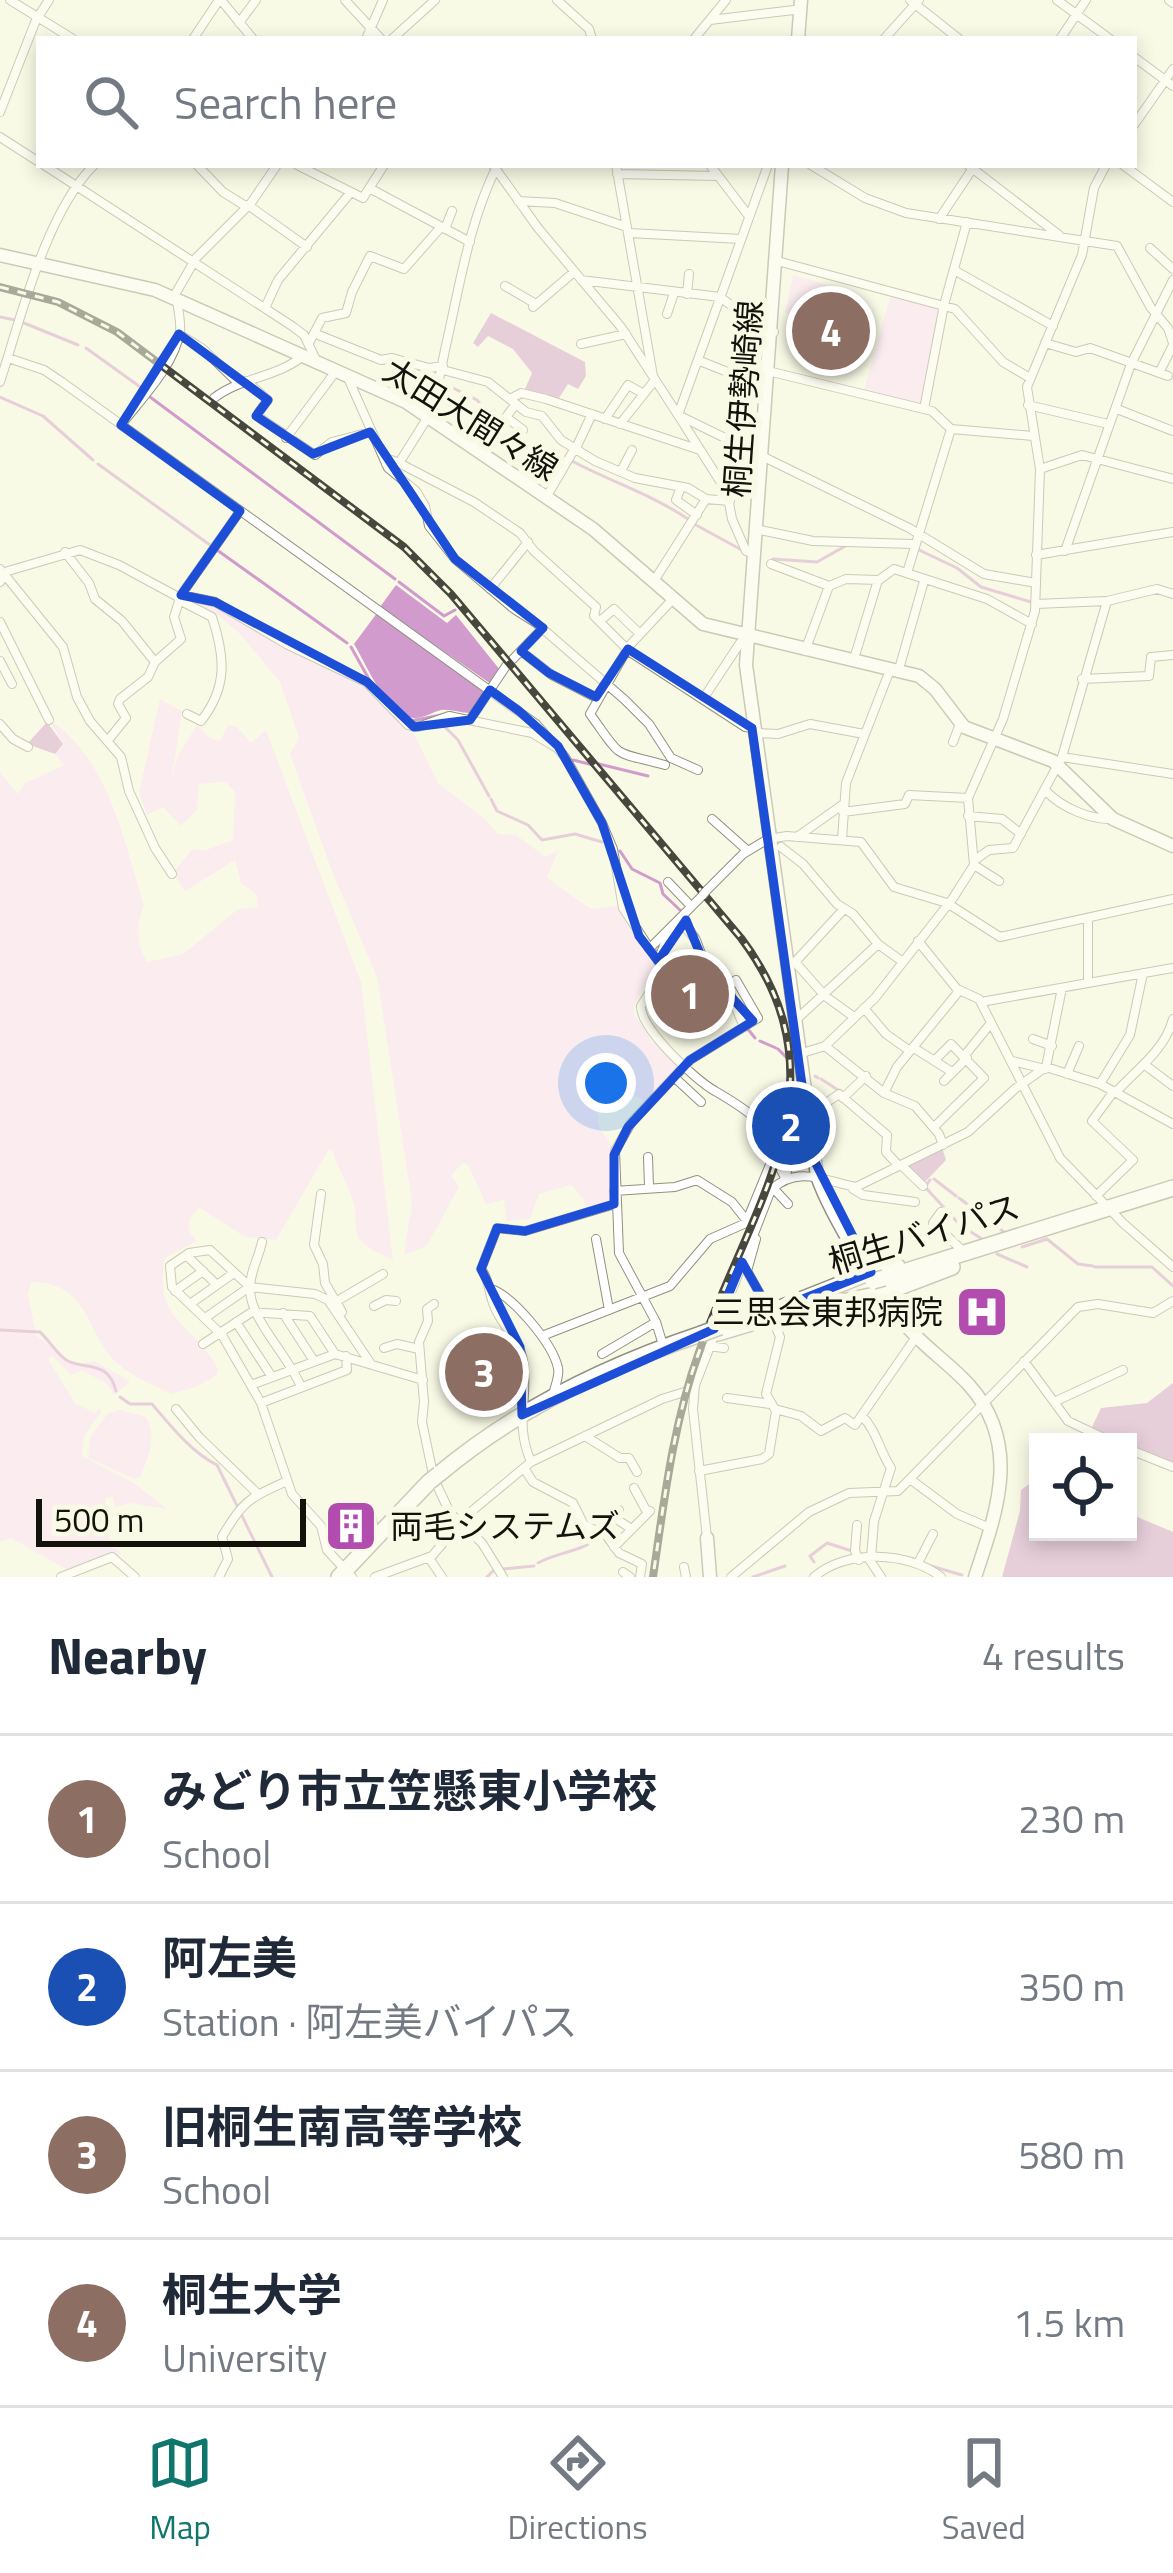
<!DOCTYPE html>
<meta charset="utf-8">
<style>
:root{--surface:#fff;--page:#f2f2f3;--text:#1f2937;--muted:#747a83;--line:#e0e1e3;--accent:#0f766e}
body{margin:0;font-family:"Titillium Web","Noto Sans JP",sans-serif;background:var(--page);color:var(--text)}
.controls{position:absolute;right:36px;bottom:36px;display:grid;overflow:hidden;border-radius:0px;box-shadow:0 6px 18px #0003}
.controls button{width:108px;height:108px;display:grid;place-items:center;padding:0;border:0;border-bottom:3px solid var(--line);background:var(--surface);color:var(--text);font:60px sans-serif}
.scale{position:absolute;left:36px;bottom:30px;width:270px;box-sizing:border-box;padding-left:12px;border:6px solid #13130c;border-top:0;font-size:33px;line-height:42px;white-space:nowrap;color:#13130c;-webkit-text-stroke:9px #f9fae6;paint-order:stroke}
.you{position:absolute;left:606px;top:1083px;width:42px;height:42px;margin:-30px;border:9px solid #fff;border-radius:50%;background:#1a73e8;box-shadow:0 0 0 18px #1a73e833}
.badge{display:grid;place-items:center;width:78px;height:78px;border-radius:50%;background:var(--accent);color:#fff;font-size:39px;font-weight:700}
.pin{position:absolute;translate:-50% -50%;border:6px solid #fff;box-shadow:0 3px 12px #0006}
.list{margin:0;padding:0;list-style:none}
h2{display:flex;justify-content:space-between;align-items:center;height:156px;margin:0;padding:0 48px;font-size:51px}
h2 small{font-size:39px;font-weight:400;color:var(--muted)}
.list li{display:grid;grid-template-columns:78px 1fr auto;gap:36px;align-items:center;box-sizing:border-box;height:168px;padding:0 48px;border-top:3px solid var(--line)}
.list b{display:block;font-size:45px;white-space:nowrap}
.list p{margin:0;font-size:39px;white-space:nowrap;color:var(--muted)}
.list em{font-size:39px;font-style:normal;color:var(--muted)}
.icon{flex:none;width:66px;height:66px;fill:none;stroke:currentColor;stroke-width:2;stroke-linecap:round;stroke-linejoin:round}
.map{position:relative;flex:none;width:1173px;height:1577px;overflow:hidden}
.search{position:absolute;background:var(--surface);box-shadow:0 6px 18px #0003;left:36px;right:36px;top:36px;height:132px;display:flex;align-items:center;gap:30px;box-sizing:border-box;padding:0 42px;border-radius:0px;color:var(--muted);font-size:45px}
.sheet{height:828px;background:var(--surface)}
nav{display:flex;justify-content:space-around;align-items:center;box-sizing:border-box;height:168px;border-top:3px solid var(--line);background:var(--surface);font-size:33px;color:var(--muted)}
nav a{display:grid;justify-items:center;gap:6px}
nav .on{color:var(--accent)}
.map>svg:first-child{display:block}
.green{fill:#fcdefa}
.water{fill:#d19ccd}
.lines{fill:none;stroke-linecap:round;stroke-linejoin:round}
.stream{stroke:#d19ccd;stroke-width:3}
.minor-casing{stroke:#90917f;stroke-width:10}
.major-casing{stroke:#90917f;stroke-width:15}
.highway-casing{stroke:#90917f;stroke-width:18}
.minor{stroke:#fff;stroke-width:8}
.major{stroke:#fff;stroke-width:12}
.highway{stroke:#fff;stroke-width:15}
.rail-casing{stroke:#47473d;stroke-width:8}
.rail{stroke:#f9fae6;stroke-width:3;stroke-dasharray:9;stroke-linecap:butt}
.minor-bridge-casing{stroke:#90917f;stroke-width:10;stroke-linecap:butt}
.highway-bridge-casing{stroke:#90917f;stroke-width:18;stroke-linecap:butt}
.minor-bridge{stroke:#fff;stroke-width:8}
.highway-bridge{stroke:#fff;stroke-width:15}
.marked{fill:none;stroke:#1d4ed8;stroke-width:9;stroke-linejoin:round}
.labels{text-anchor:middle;stroke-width:12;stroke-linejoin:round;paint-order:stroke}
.street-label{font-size:33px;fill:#13130c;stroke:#f9fae6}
.poi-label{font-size:33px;fill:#13130c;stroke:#f9fae6;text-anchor:end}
</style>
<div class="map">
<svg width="1173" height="1577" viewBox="0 0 1173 1577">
<rect width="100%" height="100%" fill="#f9fae6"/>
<path class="green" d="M793,275L842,289L839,301L808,292L801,317L785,313Z
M891,294L940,307L922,405L863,393Z
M857,298L862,300L859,314L875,320L865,356L858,353L860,343L852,340L850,344L828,343L823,351L786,340L788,319L833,331L836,326L849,328Z
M184,597L213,604L366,686L399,721L411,728L438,783L485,819L498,834L516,835L546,857L558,851L547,878L591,909L617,906L656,965C653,985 633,993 634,1014L651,1040L679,1064L645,1102L608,1079L598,1089C599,1121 592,1121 612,1145L611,1201L585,1207L584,1200L571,1185L539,1194L530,1219L506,1221L504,1200L486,1204L468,1165L463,1163L451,1175L459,1187L427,1246L404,1255L412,1202L377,977L331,869L290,754L299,738L280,682L240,634L214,612Z
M160,699L182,711L172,778L177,757L197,725L210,738L220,741L228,725L236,726L251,743L266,730L361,982L393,1260C336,1235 367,1231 349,1190C343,1176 337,1166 333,1152L329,1149L276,1240L245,1237L199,1207L189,1221L190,1233L197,1241L165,1258C153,1324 194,1321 218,1369L217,1375L196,1387L171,1394C154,1385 133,1377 119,1365C84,1334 92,1283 31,1282L28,1294L36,1335L74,1365L94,1361L130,1381L115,1395L107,1384L82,1370L71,1375L52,1356L48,1359L75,1403L95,1413L100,1408L101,1412L84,1436L82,1456L134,1483L167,1509L130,1503L115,1507L113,1497L106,1498L104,1519L112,1548L118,1550L121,1555L66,1569L11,1538L0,1542V773L18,794L25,783L64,765L55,754L63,744L50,720C109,759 124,842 144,905C136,924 136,944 147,962L183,954L238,909L258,907L256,894L241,883L235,860L185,891L173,873L192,849L206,850L233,840L235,792L226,782L199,784L197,810L181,826L163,807L147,815L139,792Z
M120,1410L146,1417C158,1438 148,1457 140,1477L134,1479L88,1458L90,1437L108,1413Z"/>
<path class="water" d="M491,313L585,362L586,376L578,389L568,384L559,398L525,389L532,373L513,349L488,336L478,347L473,343Z
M396,585L447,623L456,615L500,670L491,684L380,607Z
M377,613L485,692L470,713C460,713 451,709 441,710C432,712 423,719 413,718C386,715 366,663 354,644Z
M47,722L63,744L55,754L27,744Z
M942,1147L946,1160L925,1182L905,1166Z
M1173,1383V1464L1091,1429L1101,1408L1147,1403Z
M1038,1478V1532H1128V1513L1173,1532V1577H1002L1020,1511L1021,1490Z"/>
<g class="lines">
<path class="stream" d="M0,317L15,320
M24,323L78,345
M86,348L143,389
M382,362L403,371L419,370L437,380
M443,383L477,400L498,425
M146,394L395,579
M0,397L43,416L93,460
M570,460C609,481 651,494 688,519
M98,464L210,545
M696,525L740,549
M917,549L957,568L981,587L1031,602
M217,550L347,643
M773,559L817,562L849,544
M399,582L444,616L455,610
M351,647L370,681
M410,721L452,713
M441,723L458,740L489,796
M573,760L593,765
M595,763L648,776
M491,799L497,811L528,825L542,840L575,834L602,842
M620,851L632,869L660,883L663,894L680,910
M687,921L698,936
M708,964L726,982
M747,1028L755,1038
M760,1041L776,1048
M778,1049L788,1059
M815,1076L818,1078
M821,1079L838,1090
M934,1179L956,1196
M927,1184L930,1180
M926,1188L960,1225L982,1239
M959,1198L971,1207
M974,1209L1004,1232
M1022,1247L1047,1239L1078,1264L1093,1266
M997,1254L1027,1267
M1095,1267H1152L1173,1286
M0,1330L40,1332C48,1339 59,1357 68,1361C87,1370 108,1360 116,1391
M120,1397L130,1404H152C170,1425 191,1452 217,1465L272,1577
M814,1562L810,1556L827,1543L852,1551
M538,1563C557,1552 583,1552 600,1536
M931,1566L962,1575
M503,1569L534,1566
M487,1577L494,1570
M753,1577L785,1566"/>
<g class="minor-casing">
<path id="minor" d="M10,0L73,39
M221,0L253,39
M345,0L381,39
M557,0L589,29L592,39
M910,0L959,39
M1057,0L1110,39
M1169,0L1173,3
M710,20L794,10
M239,23L256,0
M193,39L219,0
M366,39L383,0
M392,39L435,0
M694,39L726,0
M884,39L919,0
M1060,39L1086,0
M1134,57L1173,86
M0,112L36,20L49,0
M1134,125L1173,69
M0,137L39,162
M44,165L292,326L304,335L317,362
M197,165L223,192L247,207
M297,165L363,198L384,165
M493,165L538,228L621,327L678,415L909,528L984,574L1036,583
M616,165L653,376
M710,165L748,215
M811,165L865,198L906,213L1117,246L1151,308L1168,328L1173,343
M968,165L1059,235
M1123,165L1173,202
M617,174L718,176
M371,189L470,242
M518,201L555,203L627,227
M248,205L307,247
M939,219L975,165
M445,229L452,211
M629,233L741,239
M1150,248L1173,269
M781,262L955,309L1003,362L1030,378
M954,270L1053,326
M581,280L720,297L764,330L774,332
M505,286L536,304
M687,294L689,274
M173,298L196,258L251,203L277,165
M533,307L574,272
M265,308L278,280L351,192
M667,314L674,293
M179,334L203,349L237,382
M316,334L381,360L392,358L429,368L443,366
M309,343L322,318L346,313L352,292L370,256L404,269L441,227
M1045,343L1076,352L1090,348L1168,376
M581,344L626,334
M8,358L44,370L62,382L536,724L565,757L602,823L613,849L623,908L660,964L657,981L641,1006C640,1028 695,1080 715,1091C739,1105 768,1122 776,1150L746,1223L710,1239L670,1286L542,1336
M700,361L765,387
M443,370L488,382L526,412L542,416L561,440L595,461L635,478L688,488L706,499L730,501
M772,372L932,411L951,429L1033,436
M1159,373L1173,345
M348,378L388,468L416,491L425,506L429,526L455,559L514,609L536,623L625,700L649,724L671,758L698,770
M246,381L268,400L259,412L260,418L315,455L332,442L370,432
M0,382C21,317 46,213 94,165
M214,398C241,377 276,378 303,356
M510,399L521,393L546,399L697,449
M516,404L506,417L523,430
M1028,405L1108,424
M924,409L944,305L967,222
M1117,409L1173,431
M426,415C440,386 440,371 447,341C460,283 470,220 497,166
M605,419L628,385L644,394
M620,424L655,380
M121,425C141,399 175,365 180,331C181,321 178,310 177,300
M286,438L336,371
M576,448L592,414
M399,463L428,417
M386,464L391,460L399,463L474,502L520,533L534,551L596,607L594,616L630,652L745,727L752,728
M1040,469L1082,455L1173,479
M621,471L632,450
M681,487L676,500L697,515
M547,496L575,448
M760,530L813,541L913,544
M1065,551L1131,364L1173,280
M65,552L89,583L95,599L122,621L155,662
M752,553L746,551L732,519L727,492L678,415L768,165
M1036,555L1173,532
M771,564L829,586L846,579L879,580L894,569L987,599L1032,624
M0,569L63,647L77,697L90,721L121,757L129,791L155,848L172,874
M907,573L951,429
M654,581L706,499
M0,582L8,571L80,550L119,565L180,598
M490,589L528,542
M181,595L215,602L288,645L366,682L408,725L418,727L449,716L532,733L557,748
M179,600L212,617C225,656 228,687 201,721L187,714
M1036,604L1107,601L1157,589L1173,594
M600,621L614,609L640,634
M0,622L49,720
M521,651L552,675L597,698
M805,651L829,586
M513,659L543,628
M854,659L878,580
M0,661L12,684
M899,669L924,581
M1082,679L1149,676L1151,657L1173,655
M703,699L740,643
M470,720L506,666
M0,724L13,739L28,747
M758,733L778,734L810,724L864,734
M109,739L126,718L118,704L120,699L148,677L155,662L181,639L174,617L181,595L240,511
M953,742L960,724
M1062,757L1107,601
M665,765C610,750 624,761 590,714L629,646L672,600
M1046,791C1062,808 1091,820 1113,819
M843,812L905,804L909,795L968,798
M968,816L1002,819L1021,834
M712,819L748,851
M797,837L842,805
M842,839L846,783L890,670
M781,847L803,864L837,904L853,914L878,944L903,962
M975,860L989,850L1013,848L1062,757L1173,774
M974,865L999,881
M668,882L689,904
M706,891L743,854L768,839L787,836L861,842L894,887L947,903L1000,937L1173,899
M918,941L957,989L979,999L1060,1158L1123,1223L1173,1267
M649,949L702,896
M658,961L667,938L681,923L696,940L707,970L728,989L744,1027
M796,961L844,909
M795,962L825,996L854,1017
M1088,983V919
M727,987L736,980L758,1018
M981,1002L1173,968
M864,1008L886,1034L910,1051
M798,1018L878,944
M1033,1039L1052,1046
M825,1046L884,1093L915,1106L939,1134L943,1145
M914,1048L952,1072
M799,1054L825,1046L875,998L953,898L974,865L968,798L1003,719L1035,611L1040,469L1027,387L1082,255L1094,188L1106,165
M965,1055L991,1023
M1012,1061L1045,1069
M1145,1065L1173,1086
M1046,1067L1100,1084L1173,1124
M1067,1074L1079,1046
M674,1077L701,1102
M944,1081L967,1058
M1100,1084L1130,1035L1143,973
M1116,1092C1137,1069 1165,1050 1173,1019
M884,1093L897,1067L959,991
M843,1098L866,1076
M811,1105L826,1103L839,1094L887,1135L886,1152L899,1166
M934,1127L984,1078L951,1044L934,1061
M797,1146L801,1153L788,1161L786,1179L781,1170L791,1148Z
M648,1157L649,1187
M901,1165L923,1186
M773,1188L788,1204
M853,1189L863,1195L915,1202
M614,1191L675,1187L697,1180L732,1202L747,1221
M321,1194L314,1245L323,1264L325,1283L342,1312
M1096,1196L1133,1160L1092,1121L1114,1091
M941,1212L933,1223L963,1251
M596,1239L609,1310
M756,1239L747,1271L770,1312
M262,1242C259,1257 249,1274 250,1290C251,1321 289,1356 301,1387
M186,1255L217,1285
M491,1289C513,1296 553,1344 558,1368C560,1376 554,1388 553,1396
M175,1291L203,1271
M337,1301L383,1274
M190,1304L234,1273
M434,1304L427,1309L428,1321L419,1342L424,1402L422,1422L434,1479L450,1513L482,1543L503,1577
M374,1306L386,1300L396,1301
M283,1313L314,1361
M205,1318L248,1288
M236,1322L272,1377
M203,1344L252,1312L310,1316L335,1354
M663,1345L656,1322L619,1253L615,1151L631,1123L690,1060L758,1018
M707,1346L724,1348
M384,1348L397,1344L419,1349
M602,1354L656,1322
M1024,1361L1068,1421L1112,1442
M251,1385L335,1354L423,1380
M727,1398L770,1404
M1054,1402L1123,1370
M261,1403L347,1370L346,1356
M176,1409L199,1437L257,1493
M775,1409L801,1416L821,1431L845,1418L855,1425L916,1337
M862,1416C877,1431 879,1450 891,1468L874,1521L871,1558
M585,1436L620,1458H629L637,1472
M1128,1449L1173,1467
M531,1462C514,1422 529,1400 523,1361C519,1337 500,1325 493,1303C488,1290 490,1281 481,1269L497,1228L525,1231L615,1204
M524,1468L533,1482L573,1503L584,1525L606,1535L619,1553L642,1564L640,1577
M699,1471L762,1459L769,1454L776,1411L766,1394L780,1337L772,1318
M910,1479L957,1514L990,1528
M634,1488L647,1512
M619,1510L615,1518L630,1528
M371,1515L375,1536
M857,1525L855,1551L859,1560
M707,1538L693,1409L695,1385L771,1190C798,1164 827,1182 856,1187L968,1132L1016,1088L1046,1067L1062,988
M614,1547L650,1511
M429,1558L442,1577
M869,1559L881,1577
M918,1563L933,1534
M684,1567L686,1577
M623,1572L630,1577
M61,1577L112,1557L135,1577
M219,1577L228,1559L222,1537C243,1500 250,1498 287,1481
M352,1577L327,1550L321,1526L292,1494L261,1403L222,1335L172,1287L170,1266L189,1253L210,1250L250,1287L315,1294L328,1300L371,1364
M375,1577L432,1556L467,1515L531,1462L662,1399L694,1389
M731,1577L809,1512L849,1493L898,1491L1078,1307L1098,1304L1153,1313L1173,1301
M814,1577C846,1549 908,1551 941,1577"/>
</g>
<g class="major-casing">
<path id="major" d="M798,39L801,0
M782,165L746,665L817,1176C831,1216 884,1304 914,1334C931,1352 952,1366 969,1385C1022,1444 997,1511 975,1577
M0,255L155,290L406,402L593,529L703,624L919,676L935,689L964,727L1053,761L1113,819L1173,846
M707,1538L710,1577"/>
</g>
<g class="highway-casing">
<path id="highway" d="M884,1278L1173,1188
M770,1312L871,1272L897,1266
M773,1317L884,1293L952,1267
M718,1333L781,1314
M439,1474C515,1410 608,1365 701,1334
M339,1577L429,1482"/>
</g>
<use href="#minor" class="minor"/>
<use href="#major" class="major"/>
<use href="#highway" class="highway"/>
<g class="rail-casing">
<path id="rail" d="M0,287L58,302L117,332L404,547L451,594L741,938C851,1084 750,1207 699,1352C673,1424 664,1501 653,1577"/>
</g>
<use href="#rail" class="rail"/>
<g class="minor-bridge-casing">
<path id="minor-bridge" d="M702,896L706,891"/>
</g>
<g class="highway-bridge-casing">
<path id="highway-bridge" d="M873,1281L884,1278
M701,1334L720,1327
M429,1482L439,1474"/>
</g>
<use href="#minor-bridge" class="minor-bridge"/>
<use href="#highway-bridge" class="highway-bridge"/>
</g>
<path d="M0 0H1173V1577H0ZM179,334L268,400L256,416L313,454L370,432L455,559L543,628L521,651L549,673L596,697L628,649L752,728L812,1156L871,1272L770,1312L742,1262L714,1329L522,1415L520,1347L481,1269L497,1228L525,1231L614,1204V1155L628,1127L690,1060L753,1021L707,970L686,920L658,961L639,936L602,823L558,746L519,711L490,690L470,720L414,727L367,682L215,602L181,595L240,511L121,425Z" fill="#f9fae6" fill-opacity=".55" fill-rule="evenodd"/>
<path class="marked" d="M179,334L268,400L256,416L313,454L370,432L455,559L543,628L521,651L549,673L596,697L628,649L752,728L812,1156L871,1272L770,1312L742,1262L714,1329L522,1415L520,1347L481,1269L497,1228L525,1231L614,1204V1155L628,1127L690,1060L753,1021L707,970L686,920L658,961L639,936L602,823L558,746L519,711L490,690L470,720L414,727L367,682L215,602L181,595L240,511L121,425Z"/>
<defs>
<g id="hospital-square" transform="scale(2.7)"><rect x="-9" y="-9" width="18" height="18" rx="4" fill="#b34caf" stroke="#f9fae6"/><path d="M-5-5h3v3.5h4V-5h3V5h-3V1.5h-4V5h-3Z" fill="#fff"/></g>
<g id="building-square" transform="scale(2.7)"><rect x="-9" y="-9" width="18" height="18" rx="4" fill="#b34caf" stroke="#f9fae6"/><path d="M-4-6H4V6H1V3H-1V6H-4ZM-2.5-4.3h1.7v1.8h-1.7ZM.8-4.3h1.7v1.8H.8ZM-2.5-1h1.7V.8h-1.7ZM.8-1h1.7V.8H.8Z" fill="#fff"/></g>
</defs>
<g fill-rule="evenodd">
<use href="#hospital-square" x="982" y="1312"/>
<use href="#building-square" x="351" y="1526"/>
</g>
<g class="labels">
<g class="street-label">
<text transform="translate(743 399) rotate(-86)" y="12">桐生伊勢崎線</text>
<text transform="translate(471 419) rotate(32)" y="12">太田大間々線</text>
<text transform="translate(924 1234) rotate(-17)" y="12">桐生バイパス</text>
</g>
<g class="poi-label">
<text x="943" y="1324">三思会東邦病院</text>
<text x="390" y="1538" text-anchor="start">両毛システムズ</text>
</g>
</g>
</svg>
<div class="controls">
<button><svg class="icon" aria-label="locate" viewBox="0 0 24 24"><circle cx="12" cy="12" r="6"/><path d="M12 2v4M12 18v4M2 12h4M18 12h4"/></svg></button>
</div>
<div class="scale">500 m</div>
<div class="you"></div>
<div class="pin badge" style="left:690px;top:994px;background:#8d6e63">1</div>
<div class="pin badge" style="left:791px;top:1126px;background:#1a4fb4">2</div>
<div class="pin badge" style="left:484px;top:1372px;background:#8d6e63">3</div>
<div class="pin badge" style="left:831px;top:331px;background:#8d6e63">4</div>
<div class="search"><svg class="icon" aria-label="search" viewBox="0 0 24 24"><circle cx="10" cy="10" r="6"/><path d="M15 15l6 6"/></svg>Search here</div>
</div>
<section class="sheet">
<h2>Nearby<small>4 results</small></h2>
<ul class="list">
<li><span class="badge" style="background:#8d6e63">1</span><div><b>みどり市立笠懸東小学校</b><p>School</p></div><em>230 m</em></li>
<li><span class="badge" style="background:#1a4fb4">2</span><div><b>阿左美</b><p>Station · 阿左美バイパス</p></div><em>350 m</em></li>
<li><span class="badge" style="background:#8d6e63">3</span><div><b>旧桐生南高等学校</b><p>School</p></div><em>580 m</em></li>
<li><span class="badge" style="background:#8d6e63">4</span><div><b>桐生大学</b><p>University</p></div><em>1.5 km</em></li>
</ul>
</section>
<nav>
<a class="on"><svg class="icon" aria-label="map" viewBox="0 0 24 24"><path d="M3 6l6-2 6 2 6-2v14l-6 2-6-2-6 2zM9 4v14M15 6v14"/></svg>Map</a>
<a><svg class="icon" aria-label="directions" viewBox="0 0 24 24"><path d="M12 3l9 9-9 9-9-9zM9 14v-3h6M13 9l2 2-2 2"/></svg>Directions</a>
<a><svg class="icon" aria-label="saved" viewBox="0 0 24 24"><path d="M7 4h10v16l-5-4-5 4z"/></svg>Saved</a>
</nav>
